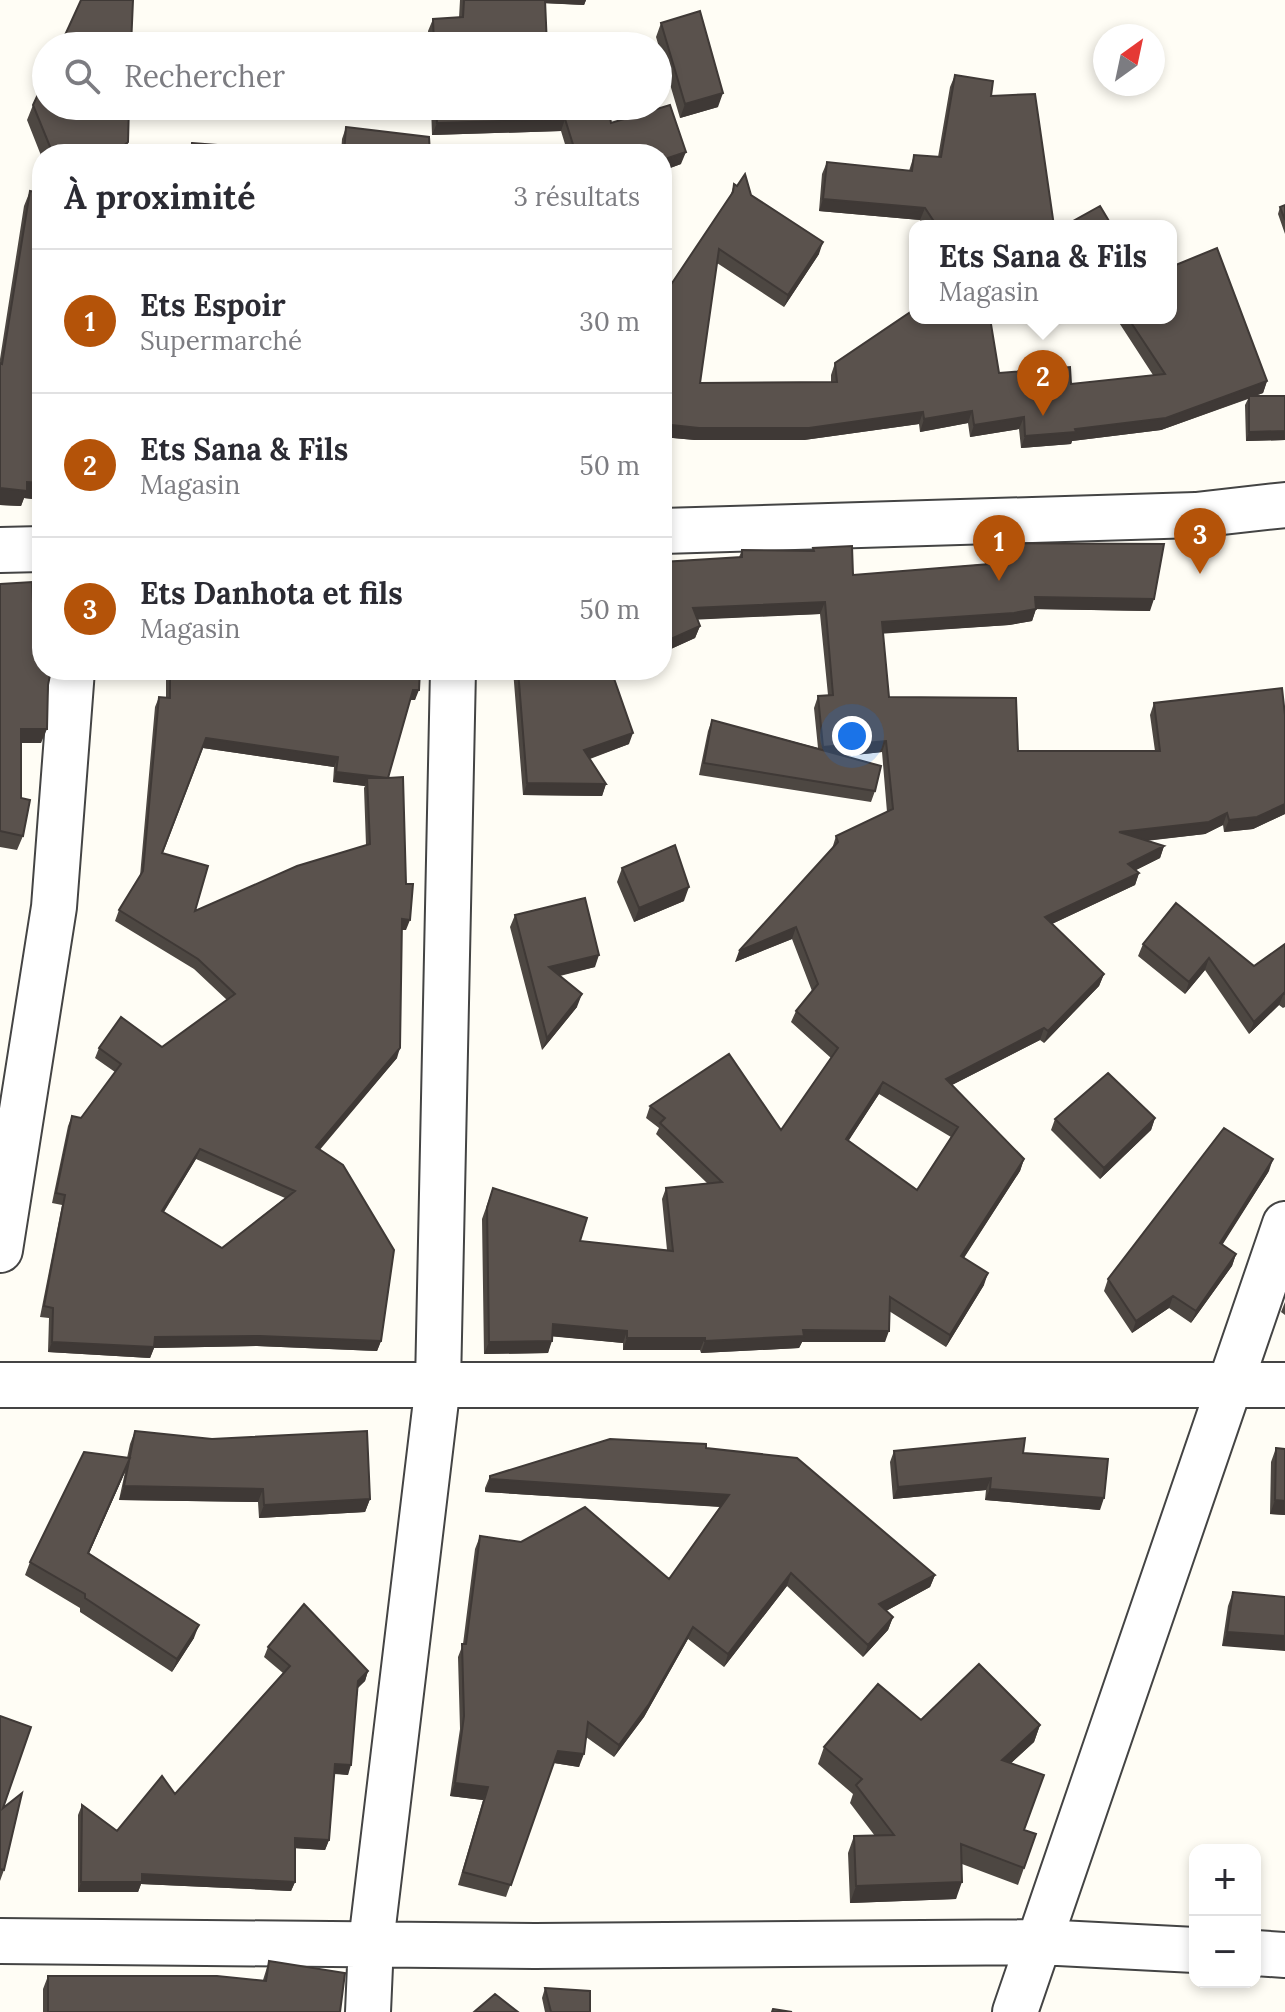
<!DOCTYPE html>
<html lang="fr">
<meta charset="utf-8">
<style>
:root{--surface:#fff;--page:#f7f7f7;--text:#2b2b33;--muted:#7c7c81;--line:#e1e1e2;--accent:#b45309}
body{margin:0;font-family:Lora,serif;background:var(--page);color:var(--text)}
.controls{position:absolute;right:24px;bottom:24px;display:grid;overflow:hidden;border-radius:16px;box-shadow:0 4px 12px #0003}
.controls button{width:72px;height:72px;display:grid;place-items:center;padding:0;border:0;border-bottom:2px solid var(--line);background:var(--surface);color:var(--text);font:40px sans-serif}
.compass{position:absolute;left:1093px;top:24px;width:72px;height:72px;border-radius:50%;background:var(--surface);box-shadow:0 4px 12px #0003;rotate:33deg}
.you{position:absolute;left:852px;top:736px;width:28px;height:28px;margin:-20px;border:6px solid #fff;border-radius:50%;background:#1a73e8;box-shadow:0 0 0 12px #1a73e833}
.badge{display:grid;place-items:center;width:52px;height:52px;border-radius:50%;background:var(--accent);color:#fff;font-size:26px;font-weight:700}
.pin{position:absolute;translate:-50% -66px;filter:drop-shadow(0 2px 4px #0008)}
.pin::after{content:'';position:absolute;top:42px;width:28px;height:24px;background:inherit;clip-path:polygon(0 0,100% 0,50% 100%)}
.popup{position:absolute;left:909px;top:220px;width:268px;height:104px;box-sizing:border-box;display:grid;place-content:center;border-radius:16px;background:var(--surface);filter:drop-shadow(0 2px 6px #0005);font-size:26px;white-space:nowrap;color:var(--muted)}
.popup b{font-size:30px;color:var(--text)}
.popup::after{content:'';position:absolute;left:50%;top:100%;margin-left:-16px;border:16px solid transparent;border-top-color:var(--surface)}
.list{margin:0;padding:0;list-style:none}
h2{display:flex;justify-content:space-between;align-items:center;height:104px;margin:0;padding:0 32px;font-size:34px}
h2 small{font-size:26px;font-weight:400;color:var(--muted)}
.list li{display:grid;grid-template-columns:52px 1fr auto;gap:24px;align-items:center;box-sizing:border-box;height:144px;padding:0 32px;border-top:2px solid var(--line)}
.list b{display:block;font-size:30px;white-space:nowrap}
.list p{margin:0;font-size:26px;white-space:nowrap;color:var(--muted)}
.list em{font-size:26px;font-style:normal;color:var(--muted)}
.icon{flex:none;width:44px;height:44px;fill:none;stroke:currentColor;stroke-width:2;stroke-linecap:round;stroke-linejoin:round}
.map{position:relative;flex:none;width:1285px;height:2012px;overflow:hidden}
.search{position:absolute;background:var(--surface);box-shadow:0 4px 12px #0003;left:32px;top:32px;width:640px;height:88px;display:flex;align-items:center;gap:20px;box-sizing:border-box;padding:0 28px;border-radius:44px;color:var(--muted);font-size:30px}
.panel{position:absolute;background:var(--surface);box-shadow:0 4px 12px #0003;left:32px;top:144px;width:640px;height:536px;border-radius:32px}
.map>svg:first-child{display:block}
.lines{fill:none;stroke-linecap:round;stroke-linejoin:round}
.minor-casing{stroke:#444;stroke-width:48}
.tertiary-casing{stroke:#444;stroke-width:48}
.minor{stroke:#fff;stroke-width:44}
.tertiary{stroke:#fff;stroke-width:44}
.wall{fill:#4d4742;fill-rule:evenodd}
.shaded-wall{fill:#3f3936}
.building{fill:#5a524d;stroke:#3f3936;stroke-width:2;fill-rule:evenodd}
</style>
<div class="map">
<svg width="1285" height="2012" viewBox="0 0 1285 2012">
<rect width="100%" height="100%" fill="#fffdf5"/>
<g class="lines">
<g class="minor-casing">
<path id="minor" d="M0,1250L54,907L72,670
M0,1385H1285
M0,1941L535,1946L1039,1942L1195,1950
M1255,1953L1285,1955
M368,2012L371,1943L438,1384L453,670
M1015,2012L1285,1224"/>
</g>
<g class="tertiary-casing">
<path id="tertiary" d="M662,531L1196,515L1285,505
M0,550L42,549"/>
</g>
<use href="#minor" class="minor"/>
<use href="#tertiary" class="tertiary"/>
</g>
<path class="wall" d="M460,0H586L584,5L545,3L547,46H429L428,31L433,19L459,18Z
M661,23L718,107L680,118L656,37Z
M955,75L991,96L1054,226H924L920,220L819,211L822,174L827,162L909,171L914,155L938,157L950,87Z
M33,105L128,142L124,154H42V158L27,120Z
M431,106H608L611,123L681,164L662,171V154H568L561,131L432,135Z
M346,127L430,154H341L342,139Z
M734,184L751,195L819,254L784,307L717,263L700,383L831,382V375L835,363L999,373L1071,384L1153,375L1116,318H1171L1267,381L1263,393L1255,396H1285V440L1246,441L1245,405L1248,399L1161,430L1072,441L1071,444L1021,448L1019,429L970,437L968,423L920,432L919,424L804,440H695L662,437V298L730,197Z
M30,191L42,193V500L24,498L21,506L0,505V359L24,206Z
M1285,205V234L1278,214L1280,207Z
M989,543L1150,611L1036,609L1032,621L1009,625L883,633L889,697L1018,751H1155L1150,715L1154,703L1285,715V814L1253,829L1224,832L1223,825L1205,834L1146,841L1164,846L1160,858L1136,870L1139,873L1135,885L1052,924L1104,974L1099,986L1044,1043L1040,1040L952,1085L1024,1159L1020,1171L964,1258L984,1285L946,1347L889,1311L885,1342H802L799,1348L701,1353L700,1350H623V1343L552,1336L548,1353L484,1354L482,1219L493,1188L580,1241L667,1250L662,1199L666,1188L707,1183L656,1134L659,1128L646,1118L650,1106L781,1130L831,1058L791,1022L796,1011L812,991L792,939L735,962L832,849L836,836L887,812L882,752L846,756L875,791L871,802L699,775L708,731L712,720L818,748L814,708L818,696L828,695L820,614L697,619L700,626L695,638L662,653L739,557L742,550L812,551L813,548L853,575L985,564L984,555ZM879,1094L951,1137L917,1190L848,1141Z
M0,584L34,625L48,685L41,743H21V798L23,836L17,850L0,847Z
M166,670H420L415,700H410L388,778L406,930H402L397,1058L319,1149L381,1341L377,1351L257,1346L154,1348L150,1358L48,1352L49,1318L40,1317L62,1205L52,1203L68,1126L72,1116L81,1118L115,1072L95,1058L99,1048L162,1047L227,1000L194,969L115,921L119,910L140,876L155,707L159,697L166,698ZM203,748L334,767L333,782L365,786L364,788L366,845L195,911L163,853ZM196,1159L285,1198L222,1248L164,1212Z
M513,670H622L613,674L629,744L590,759L606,784L602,796L523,795Z
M622,868L684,901L634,922L617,882Z
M515,915L595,967L560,976L577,1007L542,1050L510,927Z
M1143,944L1254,966L1285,944V1007L1283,1008L1279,1005L1249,1034L1205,970L1185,994L1138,956Z
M1155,1118L1151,1130L1100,1179L1051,1130L1055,1119Z
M1269,1171L1222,1244L1236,1254L1232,1266L1191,1323L1169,1308L1132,1333L1104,1291L1108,1279Z
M1285,1302V1315L1281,1312Z
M135,1431L370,1499L365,1512L259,1518L258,1502L119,1500L125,1472L89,1553L194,1638L172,1672L80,1612V1608L25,1575L30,1562L127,1458L130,1444Z
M706,1448L935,1575L930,1587L886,1611L893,1617L888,1630L863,1657L787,1586L724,1667L688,1639L644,1717L614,1757L586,1737L579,1767L554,1763L506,1897L458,1885L483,1800L450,1796L460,1729L458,1657L463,1644L475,1549L480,1536L669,1579L720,1507L485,1492V1488L490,1476Z
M1276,1448L1285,1515L1270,1514L1271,1462Z
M894,1451L1023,1453L1100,1510L985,1500L986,1490L893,1499L890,1462Z
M1233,1592L1285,1597L1222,1646L1228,1606Z
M268,1647L368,1671L365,1681L358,1688L348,1775L334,1774L329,1840L325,1850L295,1848V1882L291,1891L141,1884L138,1892H78V1815L82,1805L117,1831L175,1794L283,1673L264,1657Z
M0,1716L4,1870L0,1881Z
M921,1720L1040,1725L1034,1742L1011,1763L1024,1830L1036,1834L1018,1885L962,1864L956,1899L850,1903L848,1853L854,1836H875L850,1803L853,1794L818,1764L824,1747Z
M269,1961L340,2012H43V1989L48,1976L263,1980Z
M545,1988L590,2012H545L542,1998Z"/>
<path class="shaded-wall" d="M541,0H586L584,5L540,3Z
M723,93L718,107L680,118L685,104Z
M565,119L561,131L432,135L437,123Z
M128,142L124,154H114Z
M686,152L681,164L662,171V160Z
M823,199L925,208L920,220L819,211Z
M823,242L819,254L784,307L788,295Z
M1267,381L1263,393L1161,430L1072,441L1071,444L1021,448L1025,436L1075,429Z
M972,411L968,423L920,432L924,419Z
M923,412L919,424L804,440H695L662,437V424Z
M1024,417L1019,429L970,437L974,425Z
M1285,431V440L1246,441L1249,432Z
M27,482L42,483V500L24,498L21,506L0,505V488Z
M1035,597L1154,599L1150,611L1031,609Z
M825,602L820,614L689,620L693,608Z
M1036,609L1032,621L1009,625L878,634L882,622Z
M700,626L695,638L662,653V643Z
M413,690H419L415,700H409Z
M21,729H47L41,743H16Z
M633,733L629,744L580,762L584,750Z
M206,738L338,757L334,767L203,748Z
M886,741L882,752L819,759L823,747Z
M336,772L388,778H367L365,786L333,782Z
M527,783L606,784L602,796L523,795Z
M1285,804V814L1253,829L1224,832L1229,820Z
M1227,813L1223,825L1205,834L1115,844L1119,832Z
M1164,846L1160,858L1124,876L1128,864Z
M1139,873L1135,885L1041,929L1045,917Z
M689,887L684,901L634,922L639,908Z
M402,919L410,920L406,930H399Z
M796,927L792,939L735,962L739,951Z
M599,955L595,967L544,979L549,967Z
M1209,958L1205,970L1185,994L1189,982Z
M1104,974L1099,986L1044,1043L1048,1031Z
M1284,993L1279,1005L1249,1034L1254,1022Z
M582,994L577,1007L542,1050L547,1038Z
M1044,1028L1040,1040L942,1090L946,1079Z
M400,1048L397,1058L313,1158L316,1147Z
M883,1082L879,1094L842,1151L846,1139Z
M1155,1118L1151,1130L1100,1179L1104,1168Z
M200,1149L196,1159L158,1221L162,1211Z
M1024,1159L1020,1171L957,1268L961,1256Z
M1273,1159L1269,1171L1216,1255L1220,1243Z
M1236,1254L1232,1266L1191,1323L1196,1311Z
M988,1273L984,1285L946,1347L950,1335Z
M1173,1296L1169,1308L1132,1333L1136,1321Z
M553,1324L627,1331L623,1343L548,1336Z
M803,1330L889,1331L885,1342H802L799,1348L701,1353L705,1341Z
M260,1336L381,1341L377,1351L257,1346L154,1348L150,1358L48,1352L52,1342L155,1337Z
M627,1338H705L700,1350H623Z
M552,1341L548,1353L484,1354L489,1342Z
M130,1458L125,1472L83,1567L88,1553Z
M991,1478L986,1490L893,1499L898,1487Z
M490,1479L729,1495L725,1507L485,1492Z
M124,1486L263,1489L258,1502L119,1500Z
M990,1489L1104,1498L1100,1510L985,1500Z
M370,1499L365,1512L259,1518L264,1505Z
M1275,1500L1285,1501V1515L1270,1514Z
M791,1573L787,1586L724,1667L728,1654Z
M935,1575L930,1587L875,1617L879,1604Z
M893,1617L888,1630L863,1657L868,1645Z
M199,1625L194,1638L172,1672L177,1659Z
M693,1627L688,1639L644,1717L614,1757L619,1745Z
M1227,1632L1285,1636V1651L1222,1646Z
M368,1671L365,1681L355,1690L358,1681Z
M1040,1725L1034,1742L996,1777L1002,1760Z
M558,1751L584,1754L579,1767L554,1763Z
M335,1764L351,1765L348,1775L332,1773Z
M455,1783L488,1787L483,1800L450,1796Z
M295,1838L329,1840L325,1850L292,1848Z
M142,1874L295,1882L291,1891L141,1884L138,1892H78L81,1882Z
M962,1882L956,1899L850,1903L856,1886Z"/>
<path class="building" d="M81,0H133L131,46H60Z
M464,0H545L547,46H434L433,19L463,17Z
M700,11L723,93L685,104L661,23Z
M955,75L993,81L991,96L1035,94L1054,226H937L925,208L823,199L827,162L912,171L914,155L941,157Z
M46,77V106H129L128,142L114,154H53L33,105Z
M670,105L686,152L662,160V154H576L565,119L437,123L436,106H608L611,123Z
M346,127L429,137L430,154H344Z
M192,143L256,148V154H191Z
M745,174L751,195L823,242L788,295L719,249L700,383L837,382L835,363L915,309V318H990L999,373L1070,367L1071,384L1165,374L1128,318H1171V267L1217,248L1267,381L1166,418L1075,429L1076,432L1025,436L1024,417L974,425L972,411L924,419L923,412L809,428H699L662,424V298L733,192L734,184L737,186Z
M30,191L42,193V483L27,482V491L0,488V363L2,364Z
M1285,205V220L1280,207Z
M1100,206L1112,226H1067L1066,225Z
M1249,396H1285V431L1249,432Z
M989,543L1164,544L1154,599L1035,597L1036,609L1014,613L882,622L889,697L1016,698L1018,751H1160L1154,703L1282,688L1285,715V804L1257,817L1229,820L1227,813L1209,822L1119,832L1164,846L1128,864L1139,873L1045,917L1104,974L1048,1031L1044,1028L946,1079L1024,1159L961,1256L988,1273L950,1335L890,1297L889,1331L803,1330L804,1336L705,1341V1338H627V1331L553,1324L552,1341L489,1342L487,1208L493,1188L587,1218L580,1241L673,1251L666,1188L722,1182L660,1123L665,1118L650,1106L729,1054L781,1130L838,1048L796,1011L818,984L796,927L739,951L838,842L836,836L893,809L886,741L823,747L818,696L833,695L825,602L693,608L700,626L662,643V562L742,557V550L814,551L813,548L852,546L853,575L990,564ZM883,1082L958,1127L917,1190L846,1139Z
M32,582L34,625H42V670H51L48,685L47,729H21V798L30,800L23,836L0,831V584Z
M170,670H420L419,690H413L388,778L403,777L406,884H413L410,920L402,919L400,1048L316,1147L343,1165L394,1250L381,1341L260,1336L155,1337L154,1347L52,1342L53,1308L44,1306L65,1195L56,1193L72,1116L81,1118L121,1064L99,1048L121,1017L162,1047L235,994L198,959L119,910L143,871L159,697L170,698ZM206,738L338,757L336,772L388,778H367L370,844L297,866L195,911L208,866L162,853ZM200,1149L295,1191L222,1248L162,1211Z
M518,670H611L633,733L584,750L606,784L527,783Z
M712,720L881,766L875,791L704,763Z
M675,845L689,887L639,908L622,868Z
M585,898L599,955L549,967L582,994L547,1038L515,915Z
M1176,903L1254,966L1285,944V994L1284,993L1254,1022L1209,958L1189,982L1143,944Z
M1108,1073L1155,1118L1104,1168L1055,1119Z
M1224,1128L1273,1159L1220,1243L1236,1254L1196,1311L1173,1296L1136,1321L1108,1279Z
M135,1431L212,1439L367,1431L370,1499L264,1505L263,1489L124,1486Z
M1025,1438L1023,1453L1108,1459L1104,1498L990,1489L991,1478L898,1487L894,1451Z
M610,1439L706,1444V1448L797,1458L935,1575L879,1604L893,1617L868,1645L791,1573L728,1654L693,1627L649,1704L619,1745L588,1722L584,1754L558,1751L511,1885L463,1872L488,1787L455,1783L464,1716L462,1644H466L480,1536L521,1542L585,1507L669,1579L729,1495L490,1479V1476Z
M1276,1448L1285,1449V1501L1275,1500Z
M84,1452L130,1458L88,1553L199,1625L177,1659L85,1598V1594L30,1562Z
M1233,1592L1285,1597V1636L1227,1632Z
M304,1604L368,1671L358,1681L351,1765L335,1764L329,1840L295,1838V1882L142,1874V1882H81L82,1805L117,1831L162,1776L175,1794L290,1666L268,1647Z
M979,1664L1040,1725L1002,1760L1044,1775L1024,1830L1036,1834L1024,1868L961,1844L962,1882L856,1886L854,1836L894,1835L856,1785L862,1779L824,1747L878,1684L921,1720Z
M0,1716L31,1727L3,1808L22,1793L4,1870L0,1869Z
M269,1961L345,1973L340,2012H48V1976H217L266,1981Z
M545,1988L590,1991V2012H551Z
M495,1994L518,2012H474Z
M773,2009L792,2012H772Z"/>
</svg>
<div class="controls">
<button>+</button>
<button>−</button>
</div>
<svg class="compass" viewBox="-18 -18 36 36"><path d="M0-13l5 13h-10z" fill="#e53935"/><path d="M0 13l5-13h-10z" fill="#7c7c81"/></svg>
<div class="you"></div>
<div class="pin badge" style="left:999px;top:581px">1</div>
<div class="pin badge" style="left:1043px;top:416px">2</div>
<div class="popup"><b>Ets Sana &amp; Fils</b>Magasin</div>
<div class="pin badge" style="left:1200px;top:574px">3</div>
<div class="search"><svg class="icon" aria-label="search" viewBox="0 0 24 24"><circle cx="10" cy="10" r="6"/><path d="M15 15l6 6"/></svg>Rechercher</div>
<section class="panel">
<h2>À proximité<small>3 résultats</small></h2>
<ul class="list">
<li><span class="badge">1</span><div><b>Ets Espoir</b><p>Supermarché</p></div><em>30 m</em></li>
<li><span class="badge">2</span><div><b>Ets Sana &amp; Fils</b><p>Magasin</p></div><em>50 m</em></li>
<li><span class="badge">3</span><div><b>Ets Danhota et fils</b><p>Magasin</p></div><em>50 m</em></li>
</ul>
</section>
</div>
